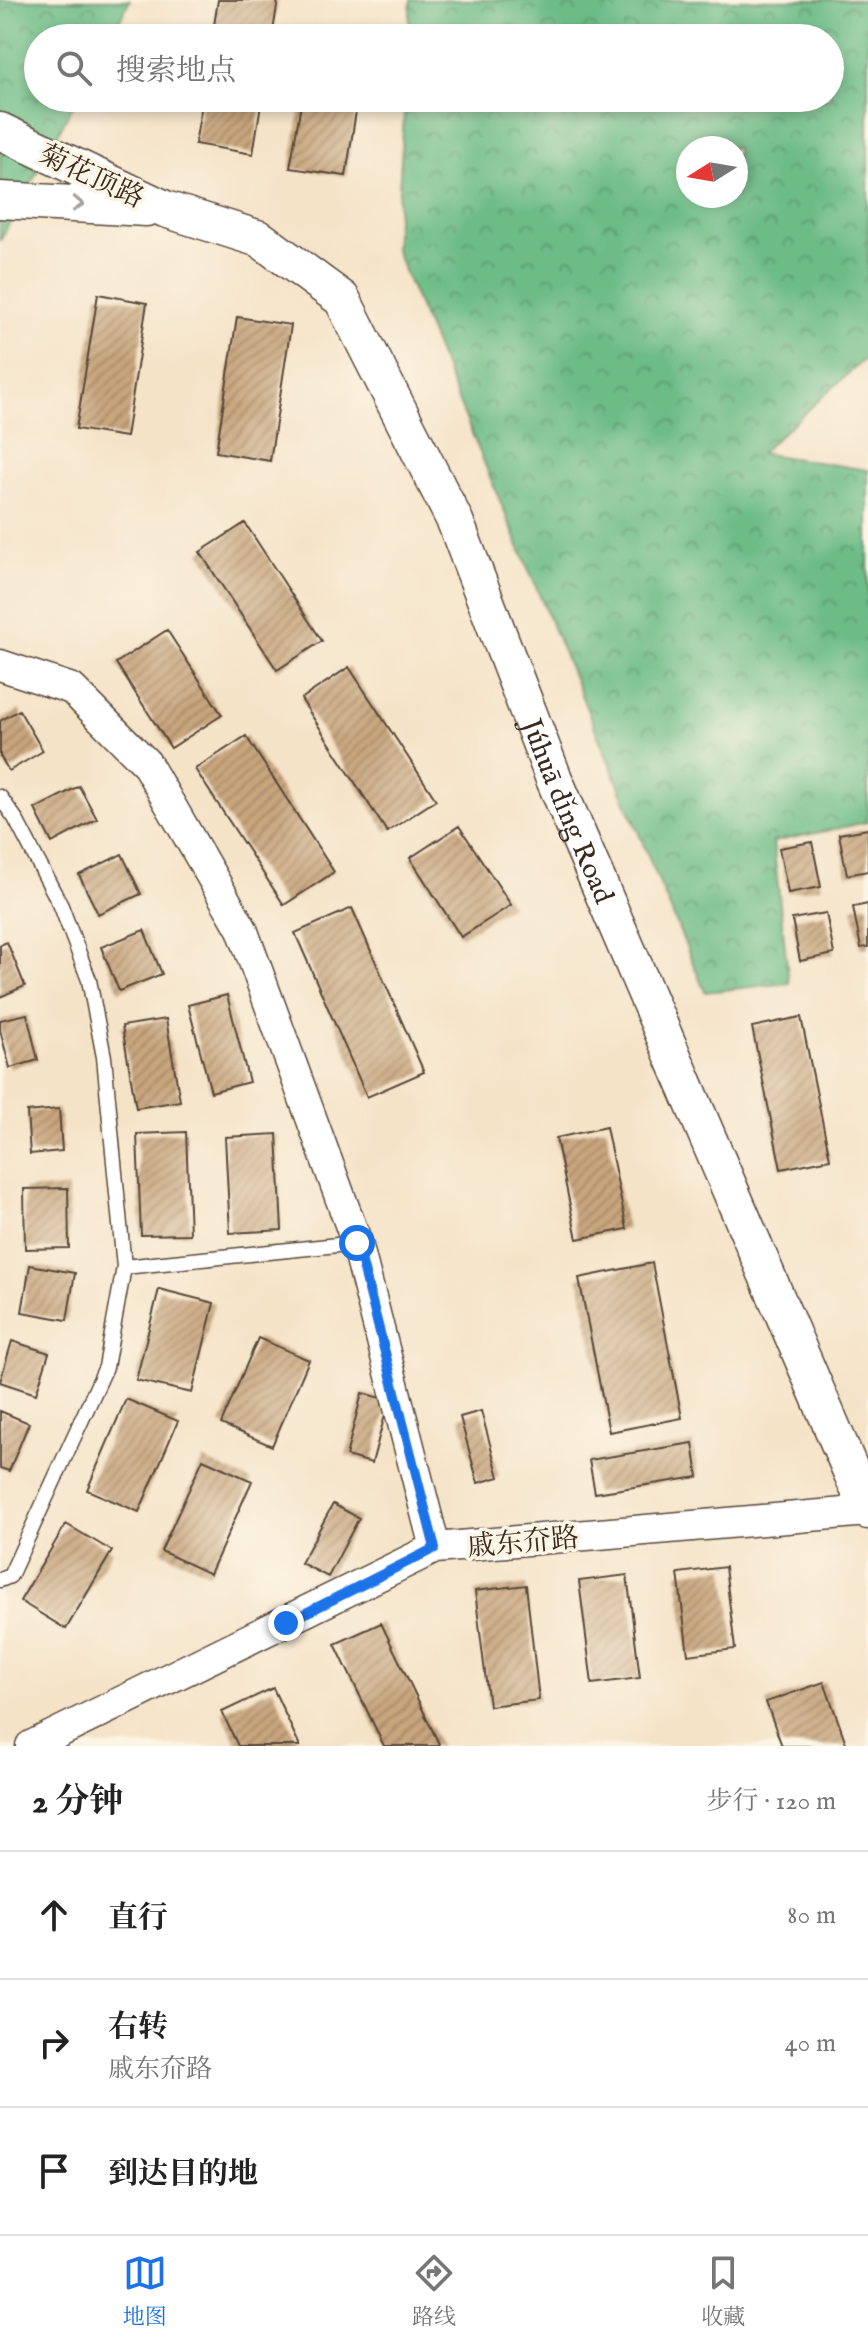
<!DOCTYPE html>
<html lang="zh">
<meta charset="utf-8">
<style>
:root{--surface:#fff;--page:#f6f6f6;--text:#222;--muted:#767676;--line:#e0e0e0;--accent:#1a73e8}
body{margin:0;font-family:"IM FELL English","Noto Serif SC",serif;background:var(--page);color:var(--text)}
.compass{position:absolute;left:676px;top:136px;width:72px;height:72px;border-radius:50%;background:var(--surface);box-shadow:0 4px 12px #0003;rotate:259deg}
.stop{position:absolute;width:24px;height:24px;margin:-18px;border:6px solid #1a73e8;border-radius:50%;background:#fff}
.stop.end{background:#1a73e8;border-color:#fff;box-shadow:0 2px 8px #0008}
.list{margin:0;padding:0;list-style:none}
h2{display:flex;justify-content:space-between;align-items:center;height:104px;margin:0;padding:0 32px;font-size:34px}
h2 small{font-size:26px;font-weight:400;color:var(--muted)}
.list li{display:grid;grid-template-columns:52px 1fr auto;gap:24px;align-items:center;box-sizing:border-box;height:128px;padding:0 32px;border-top:2px solid var(--line)}
.list b{display:block;font-size:30px;white-space:nowrap}
.list p{margin:0;font-size:26px;white-space:nowrap;color:var(--muted)}
.list em{font-size:26px;font-style:normal;color:var(--muted)}
.icon{flex:none;width:44px;height:44px;fill:none;stroke:currentColor;stroke-width:2;stroke-linecap:round;stroke-linejoin:round}
.map{position:relative;flex:none;width:868px;height:1746px;overflow:hidden}
.search{position:absolute;background:var(--surface);box-shadow:0 4px 12px #0003;left:24px;right:24px;top:24px;height:88px;display:flex;align-items:center;gap:20px;box-sizing:border-box;padding:0 28px;border-radius:44px;color:var(--muted);font-size:30px}
.sheet{height:488px;background:var(--surface)}
nav{display:flex;justify-content:space-around;align-items:center;box-sizing:border-box;height:112px;border-top:2px solid var(--line);background:var(--surface);font-size:22px;color:var(--muted)}
nav a{display:grid;justify-items:center;gap:4px}
nav .on{color:var(--accent)}
.map>svg:first-child{display:block}
.forest{fill:url(#forest-crowns);stroke:#547352;stroke-width:2;fill-rule:evenodd}
.building{fill:url(#building-hatch)}
.lines{fill:none;stroke-linecap:round;stroke-linejoin:round}
.service-casing{stroke:#574638;stroke-width:17}
.minor-casing{stroke:#574638;stroke-width:33}
.tertiary-casing{stroke:#574638;stroke-width:39}
.service{stroke:#fff;stroke-width:14}
.minor{stroke:#fff;stroke-width:30}
.tertiary{stroke:#fff;stroke-width:36}
.oneway{stroke:#a79f9a}
.route{stroke:#1a73e8;stroke-width:10}
.labels{text-anchor:middle;stroke-width:7;stroke-linejoin:round;paint-order:stroke}
.street-label{font-size:28px;fill:#3b2a1e;stroke:#fcf5e5}
</style>
<div class="map">
<svg width="868" height="1746" viewBox="0 0 868 1746">
<defs>
<pattern id="forest-crowns" width="20" height="18" patternUnits="userSpaceOnUse" patternTransform="scale(2)"><rect width="20" height="18" fill="#6dbc86"/><path d="M2 6a3 3 0 1 1 6 0M12 15a3 3 0 1 1 6 0" fill="none" stroke="#5b996d"/></pattern>
<pattern id="building-hatch" width="6" height="6" patternUnits="userSpaceOnUse" patternTransform="scale(2)"><rect width="6" height="6" fill="#c8a67e"/><path d="M-1 1l2-2M0 6l6-6M5 7l2-2" fill="none" stroke="#a48767"/></pattern>
</defs>
<rect width="100%" height="100%" fill="#fcf5e5"/>
<filter id="ink" filterUnits="userSpaceOnUse"><feTurbulence type="fractalNoise" baseFrequency=".0125" numOctaves="2"/><feDisplacementMap in="SourceGraphic" scale="16" xChannelSelector="R" yChannelSelector="G"/><feConvolveMatrix kernelMatrix="1 2 1 2 8 2 1 2 1" color-interpolation-filters="sRGB"/></filter>
<filter id="wash" filterUnits="userSpaceOnUse"><feTurbulence type="fractalNoise" baseFrequency=".006" numOctaves="4" result="noise"/><feDisplacementMap in="SourceGraphic" scale="32" xChannelSelector="R" yChannelSelector="G"/><feGaussianBlur stdDeviation="1.8" result="paint"/><feColorMatrix in="noise" values="0 0 0 0 0 0 0 0 0 0 0 0 0 0 0 0 0 1.4 0 .05"/><feComposite in="paint" operator="in"/></filter>
<g filter="url(#wash)">
<rect width="100%" height="100%" fill="#f5e3c8"/>
<path class="forest" d="M0,0H130L110,38H38V98H77L0,241Z
M411,0H868V356L760,453L868,470V822L773,842L789,983L705,992L395,249L405,98H830V38H408ZM688,148H736V196H688Z"/>
<g id="blocks">
<path class="building" d="M218,0H278L272,38H212Z
M313,26L369,35L368,38H311Z
M203,98H262L253,154L195,144Z
M302,98H358L346,176L290,168Z
M98,294L147,303L126,437L76,429Z
M237,317L291,325L270,461L216,452Z
M245,523L322,641L277,670L200,552Z
M167,630L222,715L171,748L116,663Z
M349,667L436,800L387,832L301,699Z
M19,710L43,751L9,771L0,756V721Z
M246,736L334,872L284,905L195,769Z
M79,786L97,819L52,843L35,809Z
M459,826L511,905L461,937L410,858Z
M868,829V871L847,875L839,834Z
M812,842L821,887L788,893L779,848Z
M122,854L141,894L98,914L79,875Z
M868,904V947L861,948L853,907Z
M352,908L424,1072L367,1097L295,933Z
M826,913L834,954L800,961L792,919Z
M144,930L162,974L119,991L101,947Z
M7,942L25,986L0,997V945Z
M227,995L249,1082L211,1092L188,1005Z
M27,1014L38,1060L10,1068L0,1030V1020Z
M801,1017L830,1159L781,1169L752,1027Z
M166,1019L180,1101L136,1108L122,1026Z
M59,1109L62,1151L30,1154L27,1112Z
M606,1127L627,1229L577,1239L556,1138Z
M186,1132L190,1234L141,1235L137,1134Z
M277,1134L282,1230L230,1233L225,1137Z
M68,1188L69,1248L25,1249L24,1189Z
M652,1263L682,1418L609,1432L579,1278Z
M30,1265L75,1273L67,1320L22,1312Z
M159,1289L214,1303L192,1393L136,1380Z
M258,1338L309,1360L272,1446L221,1424Z
M12,1341L49,1353L36,1394L0,1382Z
M362,1393L389,1400L372,1463L346,1456Z
M126,1399L178,1421L139,1512L87,1490Z
M0,1411L29,1423L9,1471L0,1468Z
M481,1411L499,1477L478,1483L460,1417Z
M693,1443L698,1477L595,1493L589,1460Z
M203,1459L252,1481L210,1574L161,1551Z
M333,1504L359,1518L328,1577L301,1563Z
M66,1524L112,1551L66,1629L20,1601Z
M725,1567L735,1649L688,1655L678,1573Z
M627,1575L640,1678L592,1684L579,1581Z
M526,1585L539,1700L489,1706L475,1591Z
M381,1623L440,1746H384L335,1644Z
M824,1682L847,1746H782L766,1702Z
M273,1688L300,1746H238L222,1712Z"/>
</g>
</g>
<g filter="url(#ink)">
<use href="#blocks" fill-opacity="0" stroke="#574638" stroke-width="2"/>
<g class="lines">
<g class="service-casing">
<path id="service" d="M0,797L15,818L61,906L89,980L104,1057L124,1267L106,1367L10,1576L0,1580
M124,1267L357,1243"/>
</g>
<g class="minor-casing">
<path id="minor" d="M0,665L72,689L146,763L242,929L357,1243L435,1548
M31,1746L435,1548L868,1511"/>
</g>
<g class="tertiary-casing">
<g id="tertiary">
<path id="s1" d="M0,131L165,209L260,239L342,299L455,521L554,779L868,1511"/>
<path d="M0,200L146,208"/>
</g>
</g>
<use href="#service" class="service"/>
<use href="#minor" class="minor"/>
<use href="#tertiary" class="tertiary"/>
</g>
<defs><path id="oneway-chevron" d="M-2-3.5L2.5 0L-2 3.5" fill="none" stroke-width="1.6" stroke-linecap="round" stroke-linejoin="round" transform="scale(2)"/></defs>
<use class="oneway" href="#oneway-chevron" transform="translate(78 204) rotate(3)"/>
</g>
<g class="lines" filter="url(#ink)">
<path class="route" d="M286,1623L435,1548L357,1243"/>
</g>
<g class="labels">
<g class="street-label">
<text transform="translate(92 175) rotate(25)" y="10">菊花顶路</text>
<text dy="10" stroke="none"><textPath href="#s1" startOffset="944">Júhuā dǐng Road</textPath></text>
<text transform="translate(523 1541) rotate(-5)" y="10">戚东夼路</text>
</g>
</g>
</svg>
<svg class="compass" viewBox="-18 -18 36 36"><path d="M0-13l5 13h-10z" fill="#e53935"/><path d="M0 13l5-13h-10z" fill="#767676"/></svg>
<div class="stop" style="left:357px;top:1243px"></div>
<div class="stop end" style="left:286px;top:1623px"></div>
<div class="search"><svg class="icon" aria-label="search" viewBox="0 0 24 24"><circle cx="10" cy="10" r="6"/><path d="M15 15l6 6"/></svg>搜索地点</div>
</div>
<section class="sheet">
<h2>2 分钟<small>步行 · 120 m</small></h2>
<ul class="list">
<li><svg class="icon" aria-label="ahead" viewBox="0 0 24 24"><path d="M12 20V5M6 11l6-6 6 6"/></svg><div><b>直行</b></div><em>80 m</em></li>
<li><svg class="icon" aria-label="right" viewBox="0 0 24 24"><path d="M7 20v-9h11M14 6l5 5-5 5"/></svg><div><b>右转</b><p>戚东夼路</p></div><em>40 m</em></li>
<li><svg class="icon" aria-label="arrive" viewBox="0 0 24 24"><path d="M6 21V4h12l-3 4 3 4H6"/></svg><div><b>到达目的地</b></div></li>
</ul>
</section>
<nav>
<a class="on"><svg class="icon" aria-label="map" viewBox="0 0 24 24"><path d="M3 6l6-2 6 2 6-2v14l-6 2-6-2-6 2zM9 4v14M15 6v14"/></svg>地图</a>
<a><svg class="icon" aria-label="directions" viewBox="0 0 24 24"><path d="M12 3l9 9-9 9-9-9zM9 14v-3h6M13 9l2 2-2 2"/></svg>路线</a>
<a><svg class="icon" aria-label="saved" viewBox="0 0 24 24"><path d="M7 4h10v16l-5-4-5 4z"/></svg>收藏</a>
</nav>
